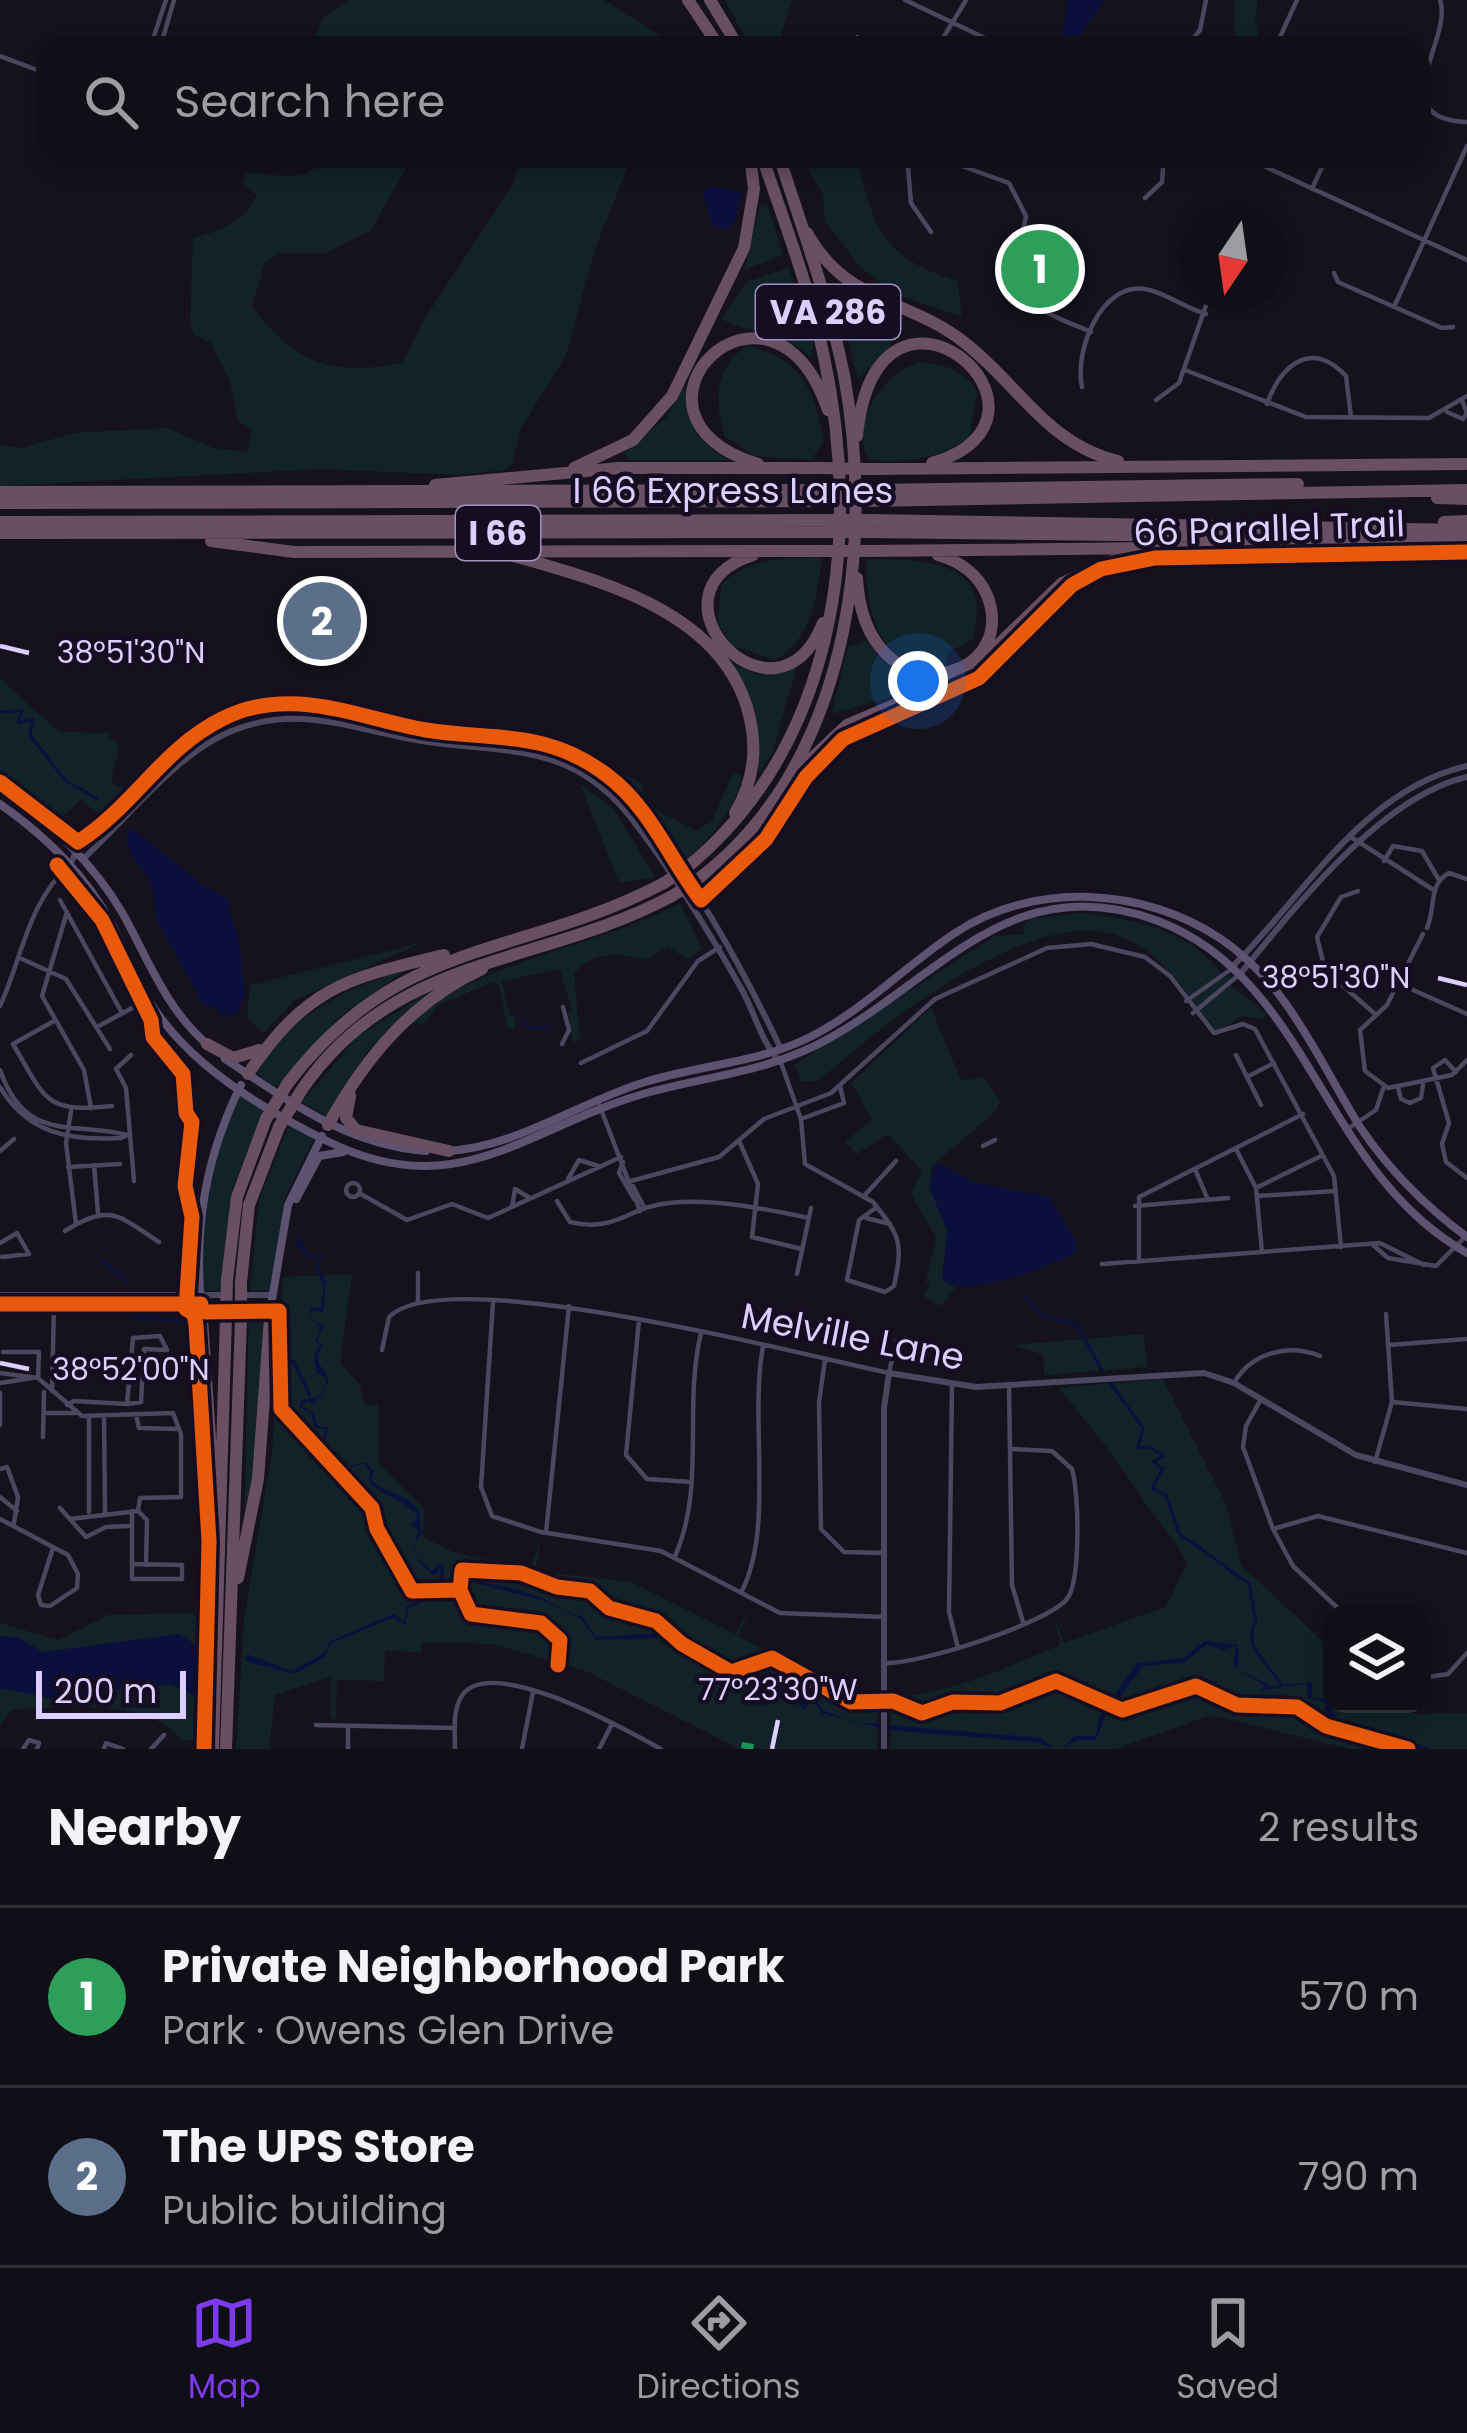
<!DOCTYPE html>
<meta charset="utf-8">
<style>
:root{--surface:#100e16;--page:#19171f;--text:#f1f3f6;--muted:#9c9ca1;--line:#302e35;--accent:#7c3aed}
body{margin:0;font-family:Poppins,sans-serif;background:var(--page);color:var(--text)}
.controls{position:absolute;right:36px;bottom:36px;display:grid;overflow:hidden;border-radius:24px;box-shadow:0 6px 18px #0003}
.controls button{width:108px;height:108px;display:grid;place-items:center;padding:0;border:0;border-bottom:3px solid var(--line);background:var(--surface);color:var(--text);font:60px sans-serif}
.compass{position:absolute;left:1179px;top:204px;width:108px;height:108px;border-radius:50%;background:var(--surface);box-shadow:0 6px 18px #0003;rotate:193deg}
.scale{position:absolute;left:36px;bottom:30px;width:150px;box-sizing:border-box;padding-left:12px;border:6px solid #decdff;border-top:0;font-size:33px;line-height:42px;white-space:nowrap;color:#decdff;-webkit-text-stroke:9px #150d21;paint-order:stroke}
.you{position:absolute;left:918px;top:681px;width:42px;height:42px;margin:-30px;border:9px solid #fff;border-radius:50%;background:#1a73e8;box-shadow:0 0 0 18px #1a73e833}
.badge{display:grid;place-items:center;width:78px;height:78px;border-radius:50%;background:var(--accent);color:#fff;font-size:39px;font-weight:700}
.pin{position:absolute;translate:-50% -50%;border:6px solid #fff;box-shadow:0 3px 12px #0006}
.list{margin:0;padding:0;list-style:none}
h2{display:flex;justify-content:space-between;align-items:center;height:156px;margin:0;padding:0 48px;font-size:51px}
h2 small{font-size:39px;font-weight:400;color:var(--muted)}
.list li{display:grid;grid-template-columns:78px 1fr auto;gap:36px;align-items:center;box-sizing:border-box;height:180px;padding:0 48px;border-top:3px solid var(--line)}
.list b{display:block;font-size:45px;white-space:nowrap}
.list p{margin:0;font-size:39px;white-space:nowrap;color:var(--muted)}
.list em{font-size:39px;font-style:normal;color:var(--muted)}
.icon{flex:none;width:66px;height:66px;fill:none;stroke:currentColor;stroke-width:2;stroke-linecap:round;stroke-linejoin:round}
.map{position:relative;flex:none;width:1467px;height:1749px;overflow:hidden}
.search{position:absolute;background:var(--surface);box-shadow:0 6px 18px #0003;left:36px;right:36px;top:36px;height:132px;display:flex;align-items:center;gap:30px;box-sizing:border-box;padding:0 42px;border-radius:36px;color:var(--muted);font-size:45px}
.sheet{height:516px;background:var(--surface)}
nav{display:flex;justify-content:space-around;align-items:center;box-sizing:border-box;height:168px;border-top:3px solid var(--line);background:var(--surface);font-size:33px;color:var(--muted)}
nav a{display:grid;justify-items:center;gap:6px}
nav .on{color:var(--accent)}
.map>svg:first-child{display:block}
.green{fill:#112229}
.water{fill:#0a103b}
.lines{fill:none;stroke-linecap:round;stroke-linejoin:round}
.stream{stroke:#0a103b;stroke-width:3}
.minor{stroke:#4c465e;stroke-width:4.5}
.tertiary{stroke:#4c465e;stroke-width:6}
.secondary{stroke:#5c5371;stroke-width:8}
.motorway{stroke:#694f63;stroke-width:12}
.motorway-bridge{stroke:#694f63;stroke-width:12}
.quiet{stroke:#139951;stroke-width:12;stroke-dasharray:24 12;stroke-linecap:butt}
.cycleway-casing{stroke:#150d21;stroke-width:22}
.cycleway{stroke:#e8590c;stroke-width:15}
.ticks{fill:none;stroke:#decdff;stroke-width:4.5}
.labels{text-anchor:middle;stroke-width:9;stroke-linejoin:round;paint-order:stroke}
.shield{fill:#150d21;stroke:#a293bc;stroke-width:3}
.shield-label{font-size:33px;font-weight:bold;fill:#decdff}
.street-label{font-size:36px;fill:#decdff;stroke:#150d21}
.ticks-label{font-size:30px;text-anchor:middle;fill:#decdff;stroke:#150d21;stroke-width:9;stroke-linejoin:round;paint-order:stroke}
</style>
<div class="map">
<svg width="1467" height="1749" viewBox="0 0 1467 1749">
<rect width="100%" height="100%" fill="#16121d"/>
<path class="green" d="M349,0H604L661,36L662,48H312L322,19Z
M725,0H792L777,48H751Z
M1235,0H1258L1255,19L1262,48H1235Z
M324,156H398L396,163L408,164L371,230L326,253H279L265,263L252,306C293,363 334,378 403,362L425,318L512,186L521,156H632L596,246L566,355L520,430L513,463L505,470L461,475L320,469L0,486V445L22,448L73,433L167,428L214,448L247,452L252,431L238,421L230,381L210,342L194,335L190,324L193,238C219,232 245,221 257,195L243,185L246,173C276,172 306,188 324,156Z
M815,156H857C872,229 884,258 957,281L962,317L895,294L860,267L825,221L823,194L808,169Z
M767,204L783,255L744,270L760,205Z
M1030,237L1057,241L1060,280L1049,301C1016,289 1016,267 1030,237Z
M789,268L813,343L811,358C784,331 752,335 721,319L747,282Z
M862,302L893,317L890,347L858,380L841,308Z
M747,346C802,359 814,388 824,441L811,460L755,456L725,436C713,401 715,367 747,346Z
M919,362C946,365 961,368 977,391L970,436C943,458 904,464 869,460C847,423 885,373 919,362Z
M683,386L688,389C685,426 698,441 728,460H628L624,453L666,418Z
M822,557C816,598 813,638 775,660L733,646L717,623L722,583C754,557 783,558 822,557Z
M866,559C924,560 997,558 972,640L948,652L947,665C880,675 865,611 866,559Z
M867,641L882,661L929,686L831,714L848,647Z
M733,665L758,674L797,666L772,754L759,773L750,696Z
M0,678L59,732L111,733L109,737L119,745L111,783L135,794L105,821L81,799L63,816L0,776Z
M615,770L641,783L649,806L696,831L712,821L733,773L742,775C734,816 710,836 682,865Z
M580,784L614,809L655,877L619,883Z
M680,903L702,949L687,959L668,947L645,960C616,952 591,952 574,974L580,1039L573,1043L568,1012L572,1010L560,969L502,981L510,1016L522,1015L515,1018V1029L507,1027L499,986L493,982L438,1005L422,1026L411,1020C490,957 592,949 680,903Z
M1081,913C1136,919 1192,930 1225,978L1233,974L1228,983L1267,1014L1260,1019L1242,1016L1214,1033C1187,994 1159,945 1109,933C1023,913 879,1026 819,1081L801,1082L795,1064L995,936L1024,934L1023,925L1031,919Z
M423,942L295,1000L263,1033L247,1017L250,985Z
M406,970L339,1017L277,1087L257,1074C291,1015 342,989 406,970Z
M447,981L369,1049L328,1117L302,1102L358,1036Z
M931,1008L961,1081L983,1077L1000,1101L995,1112L932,1166C925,1196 943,1205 947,1232C950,1250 939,1264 943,1281L956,1288L940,1306L923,1296L930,1285L926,1282L936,1237L911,1194L922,1171L888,1134L857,1154L845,1142L872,1119L851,1083Z
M241,1094L265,1108L233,1187L221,1291H204C201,1224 206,1154 241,1094Z
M290,1122L314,1138L284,1200L270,1290L250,1291L259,1200Z
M352,1274L340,1363L360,1385L365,1405H378V1461L424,1509L423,1537L453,1552L530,1570L541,1538L535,1571L631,1582L735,1634L751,1607L738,1636L854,1697H877V1749H739L586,1671L493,1644L422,1642L421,1652L385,1651L384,1681L337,1680L336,1719H331V1677L275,1695L269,1749H236L244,1619L272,1453L283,1277Z
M249,1307H266L257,1450L244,1534Z
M1144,1334L1147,1367L1044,1375L1043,1355L1013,1345Z
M1163,1379L1226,1504L1241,1565L1332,1650V1704H1395L1415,1714L1467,1713V1749H1350L1211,1715L1116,1749H891V1697C951,1694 1005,1668 1060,1645L1054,1616L1064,1643L1166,1607L1187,1563C1175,1538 1159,1524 1144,1501C1118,1460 1090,1425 1058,1388Z
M192,1613L210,1622L198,1739L182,1741C148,1695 63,1709 13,1709L0,1725V1623L58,1640L108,1615Z"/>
<path class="water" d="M1068,0H1105L1072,47L1062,41Z
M710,186L742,192L734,223L726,229L713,226L703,194Z
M132,828L203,885L229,899C227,919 238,926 240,945C242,962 241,976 246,993L236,1014L223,1017L215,1007L203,1005C187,975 172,949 158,921C153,909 156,895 151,883C137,857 131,866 126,833Z
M937,1162L973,1182L1049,1197L1076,1241V1253C1045,1268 973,1298 943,1281L947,1230L929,1187Z
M299,1236L309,1256L323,1257L318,1266L326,1282L323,1313L313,1310L309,1317L323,1327L317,1339L322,1345C312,1364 324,1366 329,1381L314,1404L306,1401L302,1406L314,1413L317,1426L328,1427L323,1451L339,1455L348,1466L365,1462L374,1472L371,1480C384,1494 414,1494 420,1515C421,1521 420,1527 422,1533L413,1545L417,1558L432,1571L439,1564L444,1568V1582C461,1575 517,1588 538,1596C554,1603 564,1614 582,1616L595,1636C621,1639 646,1629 670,1637L678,1650C694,1649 757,1687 765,1703L771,1691L782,1687L798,1705L803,1696L814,1697L823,1710L853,1722L1041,1738L1055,1749L1038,1742L887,1730L821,1713L813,1699L804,1709L783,1691L765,1706L754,1691L712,1673L695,1654L677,1653L668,1638L596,1640L581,1619L541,1600L468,1581L409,1608L405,1625L392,1618L330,1644L325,1657L294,1674L245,1661L247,1654L292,1671L323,1654L330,1641L394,1614L404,1621L407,1606L447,1590L439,1579L441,1567L435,1575C414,1562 410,1553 419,1530L410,1526L418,1517C404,1497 385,1498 369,1482L370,1472L364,1464L347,1468L339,1458L321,1454L325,1429L315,1428L311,1413L299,1407L301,1400L321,1396L327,1379L316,1372L314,1355L320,1344L315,1341L320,1328L308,1316L312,1308H321L324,1286L315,1267L320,1259L308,1258L296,1245Z
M179,1634L198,1646L195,1696L171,1684L50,1698L0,1688V1636L16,1637L43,1652Z
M1205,1641L1238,1645V1668L1270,1686L1312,1682V1698L1327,1699L1337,1720C1367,1723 1402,1738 1431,1749C1400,1749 1368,1723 1340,1725L1326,1712L1324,1701L1308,1698L1307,1683L1259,1691L1265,1686L1233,1665L1236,1646L1222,1650L1207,1644L1186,1662L1143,1666L1105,1716L1096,1740H1077L1062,1749L1074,1736H1096L1099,1717L1137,1663L1184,1658Z"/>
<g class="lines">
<path class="stream" d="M0,712L22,711L18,723L33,720L30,735L65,780L97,799
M522,1020L525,1027
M529,1028L549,1027
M103,1261L127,1282
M1024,1297L1044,1317L1077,1324L1102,1371
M136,1317L186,1322
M282,1359L294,1362L310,1396
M1111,1384L1143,1428L1138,1448L1149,1447L1164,1456L1153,1462L1163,1469L1152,1488L1166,1495L1179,1533L1249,1584L1256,1621C1241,1648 1269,1663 1281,1685"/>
<path class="minor" d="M905,0L1006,48
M1440,0C1454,38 1380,119 1467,122
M857,37L879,48
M150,48L166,0
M160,48L174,0
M937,48L966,0
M1186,48L1200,30L1206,0
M1275,48L1297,0
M0,56L48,74
M907,156L911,203L931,232
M1242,156L1467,260
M907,166L959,165L1009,183L1026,216C1024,232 1016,246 1014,262C1006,304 1062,319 1091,332
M1312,189L1327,156
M1145,198L1162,182L1164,156
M1334,273L1338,282L1442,328L1453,327
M1394,307L1467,146
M1185,370L1306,417L1429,418L1467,396
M1082,387C1074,353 1100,282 1145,289C1165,292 1184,308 1206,314
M1156,400L1179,383L1210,294
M1267,404C1281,365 1311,339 1346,376L1351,417
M1447,412L1463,419L1467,413L1462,400
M1351,837L1432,889
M1384,861L1393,846L1422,851L1439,880
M1358,891L1341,897L1317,937L1325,970L1375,1014
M60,900L122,1013
M67,912L42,996L84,1070L91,1108
M1427,928C1436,907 1428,884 1449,873L1467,879
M1423,934L1387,1005L1360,1030L1365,1071L1388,1088L1452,1075L1467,1060
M22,959L66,979L110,1049
M1399,978L1413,990L1467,1014
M1186,1001L1230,970
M0,1006C22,959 28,901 70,865
M1193,1013L1240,974
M54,1021L13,1044C46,1100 44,1113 112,1106
M97,1027L134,1007
M562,1044L569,1030L563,1007
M131,1055L116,1069L126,1088L134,1181
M1236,1055L1261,1105
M581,1063L647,1031L698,961L720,947
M781,1063L801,1119L805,1164L873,1202C901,1237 903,1243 894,1286L885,1292L847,1280L859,1220L877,1207
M0,1070C26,1144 73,1121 127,1135L121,1138
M1456,1072L1445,1060L1433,1068L1449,1123L1442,1144L1446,1162L1467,1178
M1247,1077L1274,1063
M0,1087C27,1133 69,1141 119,1138
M1398,1087L1401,1099L1410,1103L1421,1098L1423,1085
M597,1099L640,1211
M71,1111L66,1143L76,1224
M801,1119L844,1103L840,1086
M1349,1128L1376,1110L1383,1089
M740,1143L758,1184L752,1237L802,1249
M983,1146L995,1140
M1236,1149L1256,1188L1262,1252
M0,1151L14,1139
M623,1162L619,1173L634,1199
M94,1165L98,1213
M68,1167L120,1164
M1195,1169L1208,1200
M568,1179L579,1160L598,1166
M631,1181L719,1157L764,1119L831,1093L935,999L1047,948L1091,944L1145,957L1170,976L1214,1033L1243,1024L1255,1029L1334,1176L1341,1247
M346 1190a7 7 0 1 1 14 0a7 7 0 1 1-14 0Z
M633,1186L644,1207
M1256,1188L1321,1156
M359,1193L407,1220L452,1204L488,1218L621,1157
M864,1196L896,1161
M1258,1196L1336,1191
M557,1201L570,1222C617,1233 627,1207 669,1203C713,1198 766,1209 809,1218
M1135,1206L1228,1198
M512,1207L515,1189L530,1198
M866,1218L890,1224
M65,1231C110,1202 119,1216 159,1242
M0,1243L17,1233L29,1254L2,1257
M1373,1245L1388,1258L1436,1266L1467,1235
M1139,1262V1197L1303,1114
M1102,1264L1380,1243L1424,1265
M418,1273V1302
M797,1274L811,1208
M493,1302L481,1487L492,1516L541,1532L661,1551L780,1613L884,1617
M639,1320L626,1455L647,1479L691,1482
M1389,1345L1467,1339
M382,1350L389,1317C444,1260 806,1356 889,1373L896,1341
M3,1352H39L38,1378
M825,1360L819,1402L821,1529L844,1552L884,1553
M0,1373L38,1378L82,1416L173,1413L181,1434V1497L140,1498L138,1511L70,1519
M0,1383L32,1378
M1234,1383C1251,1353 1288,1343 1320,1356
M1009,1385L1012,1585L1023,1622
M952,1386L949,1612L958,1648
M52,1391L54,1303
M0,1393V1425
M1261,1399L1246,1426L1243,1447L1273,1529L1293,1566L1344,1614
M1392,1402L1467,1409
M67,1405L74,1401L127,1404L133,1338L160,1336L167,1350L144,1349L141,1402L127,1404
M46,1413H76
M136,1414L139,1428L177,1429
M89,1416V1512
M104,1416L105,1512
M43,1437L44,1392
M1375,1462L1392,1402L1386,1314
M0,1469L7,1467L18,1497L14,1523
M0,1497L17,1511
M60,1508L86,1537L106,1527L129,1526
M132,1511V1579H182V1565L133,1564
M138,1511L147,1520L146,1565
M0,1519L68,1555L78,1574L77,1588L50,1606L41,1605L38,1595L53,1548
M1273,1529L1318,1516L1467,1553
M546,1533L569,1306
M675,1556C706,1487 683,1407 701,1333
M741,1593C775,1528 749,1422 763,1346
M1391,1614L1403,1609
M884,1663C917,1665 1046,1624 1067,1599C1081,1581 1079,1492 1072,1469L1052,1451L1013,1449
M1422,1678L1448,1674L1467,1653
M316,1725L455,1728
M23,1749L29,1740L39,1743L37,1749
M104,1749L106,1743L123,1749
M151,1749L164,1735
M348,1749V1726
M455,1749C455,1732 452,1709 463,1694C495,1655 626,1730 661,1749
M522,1749L533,1692
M599,1749L612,1724"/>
<path class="tertiary" d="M84,858C128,818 172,758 227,733C297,702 353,730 422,741C504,754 568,741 628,814C665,860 713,938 742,990C755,1013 761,1042 780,1062
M70,865L76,852C124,810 169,746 228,721C291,695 346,716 407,729C455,739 506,731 552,748C648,784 738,959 781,1049
M1233,966C1306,894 1362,790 1467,766
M1241,973C1296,906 1382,796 1467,777
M0,1295H226
M240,1295H272
M0,1304L271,1305
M884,1749V1408L889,1373L976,1387L1204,1373L1234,1383L1356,1455L1467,1485"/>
<path class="secondary" d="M0,790C50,822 93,862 123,914C149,961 166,1009 208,1045
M0,804C46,836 85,874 112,924C129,958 140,992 164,1022C203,1073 270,1113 327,1141C457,1206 526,1128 643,1094C706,1076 769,1072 828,1039C939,978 1013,866 1158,921C1311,979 1321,1171 1467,1253
M225,1059C289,1101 347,1145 426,1151
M447,1151C517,1147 576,1104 642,1083C697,1065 755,1064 808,1038C863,1011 905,966 955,933C1034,881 1144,887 1221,939C1289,985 1318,1060 1360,1127C1389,1170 1425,1206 1467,1237
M296,1199L319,1156L343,1152
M201,1304C194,1225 206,1156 241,1085
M271,1305L288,1205L322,1136"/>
<path class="motorway" d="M688,0L720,48
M710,0L739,48
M807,233C847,305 909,298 965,343C1019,385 1047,444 1118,461
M857,436C877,235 1087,417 932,463
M758,464C598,415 771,242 828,410
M574,468L633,440L672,396L744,248L754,189L750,156
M869,469L1467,464
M435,485L619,468H822
M867,490L1298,484
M0,492L827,490
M1437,498L1467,499
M867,501L1467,490
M0,503L828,501
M867,520L1467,530
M0,522L828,520
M1444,522L1467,521
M867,532L1467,539
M0,533L828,532
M211,541L294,552L822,551
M868,551L1346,546
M753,555C636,593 776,742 823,623
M514,556C605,582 731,614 751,724C757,755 751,786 735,813
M857,578C865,721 1022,684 987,595C978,574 959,561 938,555
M793,776L847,725L969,673L1062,583L1124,556
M685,869C836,747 863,539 824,357C810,289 784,222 762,156
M693,883C847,772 876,549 844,375C829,301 802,228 779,156
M207,1044L233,1058L259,1050
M248,1074C307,987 344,979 444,955
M288,1083C401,935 520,959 664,883
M301,1091C394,953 540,967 672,896
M350,1096L346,1118L356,1130L449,1151
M328,1125C365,1058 411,1002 482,969
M227,1280L237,1197L266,1119
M241,1282L249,1205L279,1127
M201,1304L214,1497
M238,1578L258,1479L271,1305
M213,1749L226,1317
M226,1749L241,1319"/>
<path class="motorway-bridge" d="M822,468L869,469
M827,490H867
M828,501H867
M828,520H867
M828,532H867
M822,551H868
M664,883L685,869
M672,896L693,883
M266,1119L288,1083
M279,1127L301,1091
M226,1317L227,1280
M241,1319V1282"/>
<path class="quiet" d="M747,1749L748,1743"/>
<g class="cycleway-casing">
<path id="cycleway" d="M0,782L78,842C133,807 163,748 222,719C290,684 358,718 426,730C496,741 547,729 608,776C650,808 670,859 701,900L766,839L806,777L843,739L979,678L1072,585L1101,569L1155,558L1467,552
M57,865L102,920L151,1020L153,1037L183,1074L186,1113L192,1122L185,1186L192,1217L186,1309
M0,1304H201
M186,1309L194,1314L196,1325L209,1541L204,1749
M205,1312L279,1311L281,1409L372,1508L377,1529L412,1591L460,1590
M558,1665L560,1640L541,1623L471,1614L460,1590L462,1570L521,1573L557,1587L590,1591L609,1608L656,1621L682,1644L731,1672L772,1658L851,1702L893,1701L922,1713L953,1702L1000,1703L1056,1681L1122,1710L1196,1686L1237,1705L1297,1707L1326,1726L1408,1749"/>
</g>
<use href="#cycleway" class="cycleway"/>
</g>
<path class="ticks" d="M0,646L29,653M1438,978L1467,985M0,1363L29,1369M772,1749L778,1720"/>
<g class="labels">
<g class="shield">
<rect x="756" y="285" width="144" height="54" rx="9"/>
<rect x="456" y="506" width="84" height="54" rx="9"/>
</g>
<g class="shield-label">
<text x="828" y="324">VA 286</text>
<text x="498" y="545">I 66</text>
</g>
<g class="street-label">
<text x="733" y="503">I 66 Express Lanes</text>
<text transform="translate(1269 528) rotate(-2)" y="13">66 Parallel Trail</text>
<text transform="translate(853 1336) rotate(11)" y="13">Melville Lane</text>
</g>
</g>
<g class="ticks-label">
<text x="131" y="663">38°51'30"N</text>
<text x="1336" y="988">38°51'30"N</text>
<text x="131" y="1380">38°52'00"N</text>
<text x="778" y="1700">77°23'30"W</text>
</g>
</svg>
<div class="controls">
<button><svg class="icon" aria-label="layers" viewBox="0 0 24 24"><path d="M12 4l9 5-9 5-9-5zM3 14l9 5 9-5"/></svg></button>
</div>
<svg class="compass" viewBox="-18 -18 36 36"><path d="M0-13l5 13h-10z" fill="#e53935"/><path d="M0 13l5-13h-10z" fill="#9c9ca1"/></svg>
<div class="scale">200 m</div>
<div class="you"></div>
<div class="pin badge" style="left:1040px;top:269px;background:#2e9e5b">1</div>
<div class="pin badge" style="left:322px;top:621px;background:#5c6f8a">2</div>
<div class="search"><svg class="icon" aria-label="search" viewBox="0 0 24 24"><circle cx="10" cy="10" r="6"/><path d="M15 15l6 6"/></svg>Search here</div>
</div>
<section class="sheet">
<h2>Nearby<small>2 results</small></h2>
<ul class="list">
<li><span class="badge" style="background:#2e9e5b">1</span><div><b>Private Neighborhood Park</b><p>Park · Owens Glen Drive</p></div><em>570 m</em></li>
<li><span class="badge" style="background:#5c6f8a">2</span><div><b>The UPS Store</b><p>Public building</p></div><em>790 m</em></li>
</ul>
</section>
<nav>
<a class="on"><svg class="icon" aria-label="map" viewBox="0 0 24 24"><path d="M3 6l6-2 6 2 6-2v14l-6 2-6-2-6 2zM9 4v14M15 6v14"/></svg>Map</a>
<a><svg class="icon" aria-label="directions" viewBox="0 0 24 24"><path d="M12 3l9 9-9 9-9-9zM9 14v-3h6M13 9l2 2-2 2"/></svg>Directions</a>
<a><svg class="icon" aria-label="saved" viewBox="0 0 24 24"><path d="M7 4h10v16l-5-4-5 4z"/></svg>Saved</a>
</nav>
